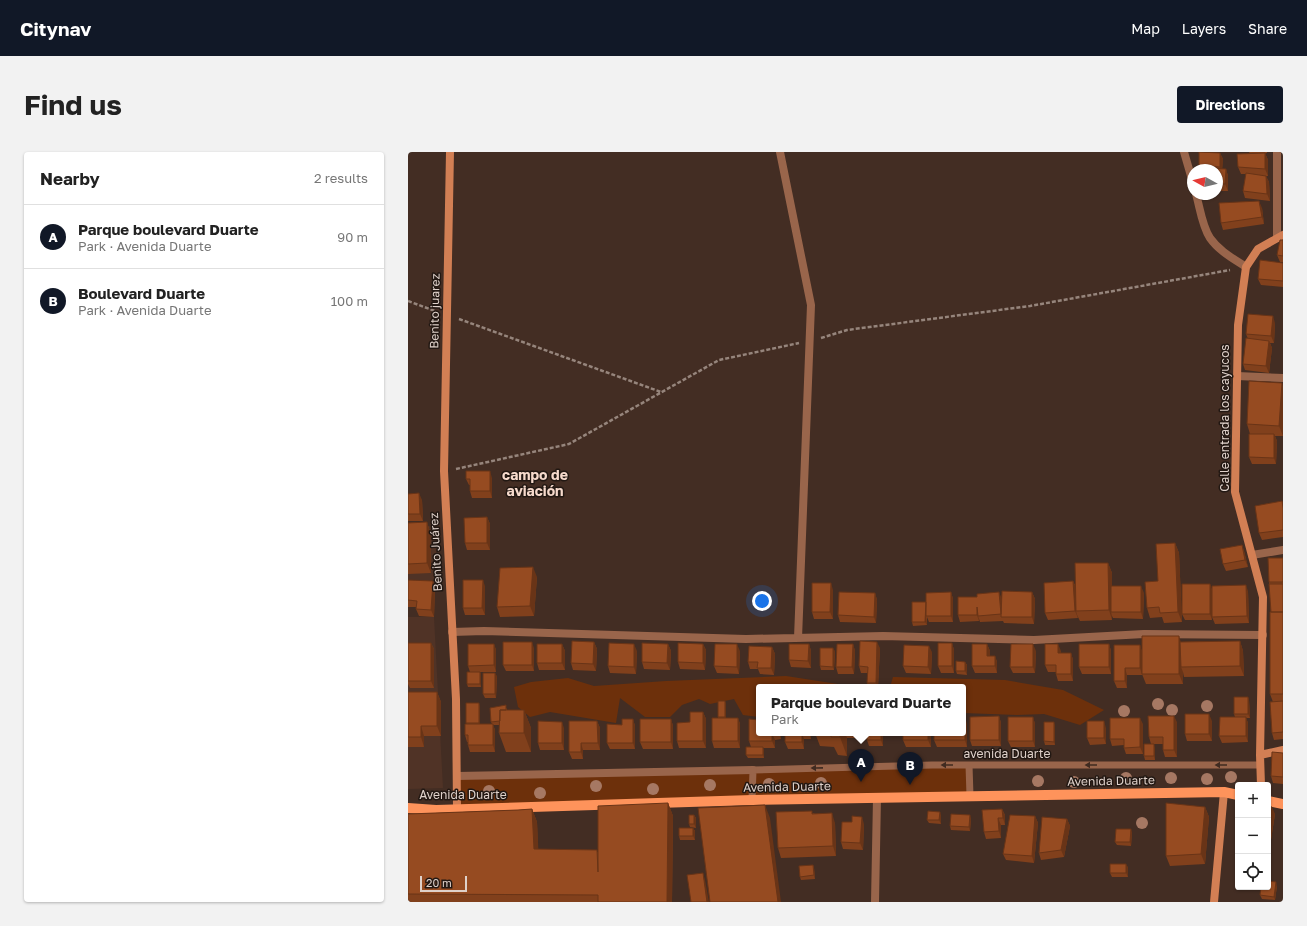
<!DOCTYPE html>
<meta charset="utf-8">
<style>
:root{--surface:#fff;--page:#f2f2f2;--text:#222;--muted:#767676;--line:#e0e0e0;--accent:#111827}
body{margin:0;font-family:"Golos Text",sans-serif;background:var(--page);color:var(--text)}
.controls{position:absolute;right:12px;bottom:12px;display:grid;overflow:hidden;border-radius:4px;box-shadow:0 1px 3px #0004}
.controls button{width:36px;height:36px;display:grid;place-items:center;padding:0;border:0;border-bottom:1px solid var(--line);background:var(--surface);color:var(--text);font:20px sans-serif}
.compass{position:absolute;left:779px;top:12px;width:36px;height:36px;border-radius:50%;background:var(--surface);box-shadow:0 1px 3px #0004;rotate:278deg}
.scale{position:absolute;left:12px;bottom:10px;width:47px;box-sizing:border-box;padding-left:4px;border:2px solid #dfd1ca;border-top:0;font-size:11px;line-height:14px;white-space:nowrap;color:#dfd1ca;-webkit-text-stroke:3px #221813;paint-order:stroke}
.you{position:absolute;left:354px;top:449px;width:14px;height:14px;margin:-10px;border:3px solid #fff;border-radius:50%;background:#1a73e8;box-shadow:0 0 0 6px #1a73e833}
.badge{display:grid;place-items:center;width:26px;height:26px;border-radius:50%;background:var(--accent);color:#fff;font-size:13px;font-weight:700}
.pin{position:absolute;translate:-50% -33px;filter:drop-shadow(0 1px 2px #0008)}
.pin::after{content:'';position:absolute;top:21px;width:14px;height:12px;background:inherit;clip-path:polygon(0 0,100% 0,50% 100%)}
.popup{position:absolute;left:348px;top:532px;width:210px;height:52px;box-sizing:border-box;display:grid;place-content:center;border-radius:4px;background:var(--surface);filter:drop-shadow(0 1px 3px #0005);font-size:13px;white-space:nowrap;color:var(--muted)}
.popup b{font-size:15px;color:var(--text)}
.popup::after{content:'';position:absolute;left:50%;top:100%;margin-left:-8px;border:8px solid transparent;border-top-color:var(--surface)}
.list{margin:0;padding:0;list-style:none}
h2{display:flex;justify-content:space-between;align-items:center;height:52px;margin:0;padding:0 16px;font-size:17px}
h2 small{font-size:13px;font-weight:400;color:var(--muted)}
.list li{display:grid;grid-template-columns:26px 1fr auto;gap:12px;align-items:center;box-sizing:border-box;height:64px;padding:0 16px;border-top:1px solid var(--line)}
.list b{display:block;font-size:15px;white-space:nowrap}
.list p{margin:0;font-size:13px;white-space:nowrap;color:var(--muted)}
.list em{font-size:13px;font-style:normal;color:var(--muted)}
.icon{flex:none;width:22px;height:22px;fill:none;stroke:currentColor;stroke-width:2;stroke-linecap:round;stroke-linejoin:round}
.map{position:relative;flex:none;width:875px;height:750px;overflow:hidden;border-radius:4px}
header{display:flex;align-items:center;gap:24px;box-sizing:border-box;height:56px;padding:0 20px;background:var(--accent);color:#fff}
header strong{font-size:19px}
nav{display:flex;gap:22px;margin-inline-start:auto;font-size:14px}
.intro{display:flex;align-items:center;justify-content:space-between;box-sizing:border-box;height:96px;padding:0 24px}
h1{margin:0;font-size:28px}
.button{padding:10px 18px;border-radius:4px;background:var(--accent);color:#fff;font-size:14px;font-weight:700}
main{display:flex;gap:24px;padding:0 24px}
aside{flex:1;background:var(--surface);border-radius:4px;box-shadow:0 1px 3px #0004}
.map>svg:first-child{display:block}
.built{fill:#503326}
.green{fill:#6d300b}
.lines{fill:none;stroke-linecap:round;stroke-linejoin:round}
.path{stroke:#96857c;stroke-width:2.5;stroke-dasharray:4 2;stroke-linecap:butt}
.service{stroke:#99654b;stroke-width:7}
.minor{stroke:#99654b;stroke-width:8}
.secondary{stroke:#d27f54;stroke-width:8}
.primary{stroke:#fe935b;stroke-width:10}
.tree{fill:#a67863}
.wall{fill:#81401c}
.shaded-wall{fill:#693417}
.building{fill:#964b21;stroke:#693417}
.oneway{fill:#402b21}
.labels{text-anchor:middle;stroke-width:3;stroke-linejoin:round;paint-order:stroke}
.street-label{font-size:12px;fill:#dfd1ca;stroke:#221813}
.quarter-label{font-size:14px;font-weight:bold;fill:#f6dacc;stroke:#221813}
</style>
<header>
<strong>Citynav</strong>
<nav><a>Map</a><a>Layers</a><a>Share</a></nav>
</header>
<div class="intro"><h1>Find us</h1><a class="button">Directions</a></div>
<main>
<aside>
<h2>Nearby<small>2 results</small></h2>
<ul class="list">
<li><span class="badge">A</span><div><b>Parque boulevard Duarte</b><p>Park · Avenida Duarte</p></div><em>90 m</em></li>
<li><span class="badge">B</span><div><b>Boulevard Duarte</b><p>Park · Avenida Duarte</p></div><em>100 m</em></li>
</ul>
</aside>
<div class="map">
<svg width="875" height="750" viewBox="0 0 875 750">
<rect width="100%" height="100%" fill="#432d23"/>
<path class="built" d="M27,374L29,428H0V375Z
M0,465H26L35,636L0,637Z"/>
<path class="green" d="M378,524L449,535H351V565L335,563L326,547L302,552L291,547L274,553L262,565H237L212,546L208,571L142,560L122,565L110,555L106,535L123,530L160,526L186,534L258,529Z
M485,525L597,528L655,538L696,558L672,573L636,562L609,563L555,561V535H482Z
M559,615L561,642L49,657V624Z"/>
<g class="lines">
<path class="path" d="M0,149L27,159
M51,167L253,240
M413,186L439,178L622,154L822,118
M48,317L161,292L311,208L391,191"/>
<path class="service" d="M561,613L562,644
M344,648L345,618L524,613H852"/>
<path class="minor" d="M372,0L403,153L390,486
M776,0L785,31
M788,42C792,56 794,74 802,86C811,99 826,107 838,115
M869,86V0
M829,224L875,226
M844,403L875,398
M44,480L76,479L338,487L475,484L626,488L736,482L855,483
M49,624L345,618
M467,750L469,646"/>
<path class="secondary" d="M42,0L36,319L48,547L49,657
M852,603L875,598
M853,633L852,603L855,445L827,340L830,173L838,115L850,97L875,83
M806,750L816,640"/>
<path class="primary" d="M860,649L875,652
M0,656L28,658L344,648L816,640L830,643"/>
</g>
<g class="tree">
<circle cx="750" cy="552" r="6"/>
<circle cx="799" cy="554" r="6"/>
<circle cx="764" cy="558" r="6"/>
<circle cx="716" cy="559" r="6"/>
<circle cx="823" cy="625" r="6"/>
<circle cx="718" cy="626" r="6"/>
<circle cx="763" cy="626" r="6"/>
<circle cx="799" cy="627" r="6"/>
<circle cx="630" cy="629" r="6"/>
<circle cx="666" cy="630" r="6"/>
<circle cx="413" cy="631" r="6"/>
<circle cx="361" cy="632" r="6"/>
<circle cx="302" cy="633" r="6"/>
<circle cx="188" cy="634" r="6"/>
<circle cx="245" cy="637" r="6"/>
<circle cx="81" cy="639" r="6"/>
<circle cx="132" cy="641" r="6"/>
<circle cx="734" cy="671" r="6"/>
</g>
<path class="wall" d="M841,0H859V1L851,2L857,1L860,8V24H858L861,30L862,49L837,46L835,39L838,22H833L830,15L842,2Z
M812,1L815,7L814,17H818L820,24V39H809V18H792L791,14Z
M854,56L856,72L815,78L813,71Z
M875,88V110H872L869,103Z
M875,111V135L853,133L850,127Z
M867,171L866,191H862L864,196L861,221L837,218L835,212L840,187L838,182Z
M874,231L875,284H867L869,289L868,312H844L841,305L842,282L839,272Z
M84,326V346H64L62,339V333H61L58,327Z
M0,342L14,348L15,369H0Z
M874,349L875,352V385L854,388L851,381Z
M79,365L82,372V398H59L57,391Z
M19,370L22,380L23,421L0,422V371Z
M767,391L771,401L774,470L756,471L754,465L742,466L739,456L750,429Z
M834,393L836,399L840,415L818,419L815,412Z
M875,406V587L866,588L864,581L865,550L862,542L863,460L861,432V430Z
M700,411L704,421V434L736,441L735,467L705,466L704,464V468L672,469L669,463L670,466L640,468L637,461L665,429L668,435Z
M129,425L126,464L92,465L89,455Z
M0,428L25,429L27,436L26,465L11,464L8,457V455H0Z
M802,432L804,438L840,439L841,471L807,472L804,465V457V468H777L774,462Z
M77,434V463H57L55,456Z
M425,438V467H406L404,460Z
M543,440L545,447V470H521L519,465V473L505,474L504,470L518,451Z
M624,440L627,447L626,472L596,471L595,469L572,470L571,467V469L552,470L550,463L594,447Z
M467,441L469,448L468,471L432,470L430,463Z
M832,489L835,499L836,524L776,525L775,520V532H738L734,522V523H719V536H709L706,529L732,493L734,500L773,490Z
M186,490L189,497L188,519L165,518L163,511Z
M0,491H23L26,497V536H2L0,532Z
M544,491L546,498V521H533L530,514Z
M86,492L88,498V520H72L73,523V535H60L59,532L62,520L60,514Z
M154,492L157,499V518H131L129,511Z
M260,492L263,499L262,518L236,517L234,510Z
M295,492L298,498L297,518L272,517L270,510Z
M401,492L403,499V516L383,515L381,508Z
M445,492L447,499L446,522H430L428,515Z
M579,492L582,499V504H587L589,510V521H567L564,514Z
M701,492L703,499V522H674L671,515Z
M364,495L367,502L366,523L352,522L350,517H342L340,510Z
M126,496V519H98L95,513Z
M472,496L470,535H461L459,531L460,521H453L451,514Z
M229,499L228,522L202,521L200,514Z
M332,499L331,522L309,521L306,514Z
M427,499L426,518H413L412,514Z
M628,499L627,521H605L602,515Z
M653,499V501H663L665,508V529H650L648,522V520H640L637,513Z
M524,500L523,522L498,521L495,514Z
M557,510L559,513V523L549,522L548,519Z
M89,524L88,546H77L75,542Z
M0,540H29L33,550V584H16V595H0Z
M840,545L841,548L842,566H838L840,571V590L814,591L811,584L827,565L826,562Z
M317,549L318,553V566H330L332,572V596H306L304,589L310,566V565Z
M72,554V572H84L83,570L99,556V558H116L123,576V600H98L91,581L92,573H85L87,578V600H62L60,593V590H59L57,583L59,572L58,571Z
M295,560L298,567V596H271L269,589L282,570Z
M591,564L593,571V594H564L562,588Z
M625,565L627,572V595H603L600,589Z
M225,567L227,574V597H202L199,591L214,573Z
M263,567L265,574V597H235L232,590Z
M189,569L192,576V598H175V607H164L161,600Z
M804,569V589H779L777,582Z
M769,570V605H757L755,598V592H743L741,585Z
M559,572V595H529L526,588Z
M735,572V602H718L716,596V593L704,594L702,587Z
M647,573V593H637L636,589Z
M156,576V598H132L130,591Z
M698,576V592L682,593L679,586Z
M351,581H373V587L367,588V596H355L356,599V606H340L338,603L343,595L341,589Z
M377,581H403V587H396V597H380L377,590Z
M407,581H447V586H439V604L430,603L426,595L412,594Z
M459,581H490V584H475V594H461L459,588Z
M495,581H523V595H498L495,588Z
M747,596V608H737L736,604Z
M875,601V632L865,631L863,624Z
M260,651L265,664L264,750H0V662L110,658L124,657L129,670L130,697L190,700Z
M797,655L801,665L797,712L762,714L758,704Z
M860,655L867,662L862,694H860Z
M594,657L597,663V673H593V686L578,687L576,680Z
M405,661L427,671L428,704L373,706L370,696Z
M286,663L288,666V676L282,675L281,672Z
M533,663V672L521,671L519,668Z
M627,664L630,671L626,711L598,708L595,702Z
M563,666L562,679L543,678L542,674Z
M659,667L662,674L656,705L633,708L631,701Z
M456,672L455,698L435,697L433,690Z
M285,676L287,679V688H272L271,684Z
M724,680L723,694L709,693L707,690Z
M405,713L406,716L407,727L393,728L392,725Z
M720,715V725H704L702,721Z
M869,734L867,748L854,747L852,743Z"/>
<path class="shaded-wall" d="M812,1L815,7L814,22L812,15Z
M857,1L860,8V24L857,17Z
M818,17L820,24V39L817,32Z
M858,24L861,30L862,49L859,42Z
M851,49L854,56L856,72L854,65Z
M865,164L867,171L866,191L863,184Z
M861,189L864,196L861,221L858,214Z
M874,231L875,234V284L871,274Z
M866,282L869,289L868,312L866,306Z
M82,319L84,326V346L82,339Z
M11,341L14,348L15,369L12,362Z
M79,365L82,372V398L79,391Z
M19,370L22,380L23,421L19,411Z
M767,391L771,401L774,470L770,460Z
M834,393L836,399L840,415L837,408Z
M700,411L704,421V460H703L704,464V468L701,458Z
M125,415L129,425L126,464L122,454Z
M75,428L77,434V463L74,456Z
M25,429L27,436L26,465L23,458Z
M665,429L668,436V459L670,466L667,459Z
M423,431L425,438V467L422,460Z
M802,432L804,439V468L802,462Z
M838,433L840,439L841,471L839,464Z
M733,434L736,441L735,467L733,460Z
M543,440L545,447V470L543,464Z
M591,440L594,447V465L593,462Z
M624,440L627,447L626,472L624,465Z
M467,441L469,448L468,471L466,465Z
M518,450L519,453L518,464L519,473L517,470Z
M569,455L570,464L571,467V469L569,463Z
M771,484L774,494L773,515L775,520V532L771,522Z
M832,489L835,499L836,524L832,514Z
M124,490L126,496V519L124,513Z
M186,490L189,497L188,519L185,512Z
M469,490L472,496L470,535H469L468,531Z
M23,491L26,497V536L23,529Z
M544,491L546,498V521L544,514Z
M86,492L88,498V520L86,513Z
M154,492L157,499V518L154,511Z
M226,492L229,499L228,522L226,515Z
M260,492L263,499L262,518L259,511Z
M295,492L298,498L297,518L295,511Z
M329,492L332,499L331,522L329,515Z
M401,492L403,499V516L400,509Z
M445,492L447,499L446,522L444,515Z
M579,492L582,499V511L579,504Z
M625,492L628,499L627,521L625,515Z
M650,492L653,499V508L650,501Z
M701,492L703,499V522L701,515Z
M732,493L734,500V523L732,516Z
M521,494L524,500L523,522L520,515Z
M364,495L367,502L366,523L363,516Z
M425,496L427,499L426,518L425,515Z
M663,501L665,508V529L663,522Z
M587,504L589,510V521L587,514Z
M557,510L559,513V523L557,519Z
M717,516L719,523V536L717,529Z
M72,520L73,523V535L72,532Z
M87,521L89,524L88,546L87,542Z
M29,540L33,550V584L29,574Z
M840,545L841,548L842,566L840,562Z
M317,549L318,553V568L317,565Z
M71,551L72,554V574L71,571Z
M116,558L123,576V600L116,581Z
M295,560L298,567V596L295,589Z
M801,562L804,569V589L801,582Z
M591,564L593,571V594L591,588Z
M766,564L769,570V605L766,598Z
M557,565L559,572V595L557,588Z
M625,565L627,572V595L625,589Z
M838,565L840,571V590L838,584Z
M330,566L332,572V596L330,589Z
M732,566L735,572V602L732,595Z
M225,567L227,574V597L225,591Z
M263,567L265,574V597L263,590Z
M189,569L192,576V598L190,591Z
M696,569L698,576V592L696,586Z
M154,570L156,576V598L154,591Z
M646,570L647,573V593L646,590Z
M85,572L87,578V600L85,593Z
M13,574L16,584V595L13,585Z
M364,581L367,588V596L364,589Z
M371,581H373V587Z
M394,581L396,587V597L394,590Z
M401,581H403V587Z
M432,581H437L439,586V604L432,585Z
M473,581H474L475,584V594L473,588Z
M520,581H523V595L520,588Z
M173,591L175,598V607L173,600Z
M746,592L747,596V608L746,604Z
M355,595L356,599V606L355,603Z
M260,651L265,664L264,750H259Z
M357,653L362,666L373,750H370Z
M797,655L801,665L797,712L793,702Z
M864,655L867,662L862,694L860,688V686Z
M124,657L129,670L131,710L126,697Z
M594,657L597,663V673L595,666Z
M532,660L533,663V672L531,668Z
M424,661L427,671L428,704L425,694Z
M286,663L288,666V676L286,672Z
M562,663L563,666L562,679L561,675Z
M627,664L630,671L626,711L624,704Z
M454,665L456,672L455,698L452,691Z
M590,666L593,673V686L591,679Z
M659,667L662,674L656,705L653,698Z
M285,676L287,679V688L285,684Z
M723,677L724,680L723,694L722,690Z
M718,712L720,715V725L718,721Z
M405,713L406,716L407,727L406,723Z
M295,721L297,728L301,750H299Z
M868,730L869,734L867,748L866,745Z"/>
<path class="building" d="M791,0L812,1V15L791,14Z
M857,1V17L830,15L829,2Z
M797,16L818,17L817,32H809V18H797Z
M838,21L858,24L859,42L835,39Z
M851,49L854,65L813,71L811,51Z
M872,88H875V104L869,103Z
M852,108L875,111V129L850,127Z
M840,162L865,164L863,184L838,182Z
M838,186L861,189L858,214L835,212Z
M841,229L874,231L871,274L839,272Z
M841,282H866V306L841,305Z
M58,319H82V339H62V327H58Z
M11,341L12,362H0V342Z
M874,349L875,356V378L851,381L847,354Z
M79,365V391H57L56,366Z
M19,370V411L0,412V371Z
M767,391L770,460L752,461L751,455L739,456L737,430L750,429L748,392Z
M834,393L837,408L815,412L812,397Z
M860,406H875V430H861Z
M667,411H700L701,458L668,459Z
M125,415L122,454L89,455L92,416Z
M0,428L25,429L23,458L8,457L9,449L0,448Z
M55,428H75L74,456H55Z
M665,429L667,459L637,461L636,431Z
M404,431H423L422,460H404Z
M774,432H802V462H774Z
M861,432H875V460H863Z
M838,433L839,464L804,465V434Z
M703,434H733V460H703Z
M594,439L624,440V465H593Z
M431,440L467,441L466,465L430,463Z
M543,440V464H518V441Z
M591,440L593,462L570,464L569,455V463H550V445H569V442Z
M504,450H518L517,470H504Z
M862,460H875V542H862Z
M734,484H771V522H734Z
M164,489L186,490L185,512L163,511Z
M452,489L469,490L468,531H459L460,515L451,514Z
M832,489V514L773,515L772,490Z
M95,490H124V513H95Z
M0,491H23V529H0Z
M201,491L226,492V515L200,514Z
M234,491L260,492L259,511L234,510Z
M270,491L295,492V511L270,510Z
M530,491H544V514H530Z
M60,492H86V513L60,514Z
M129,492H154V511H129Z
M307,492H329V515L306,514Z
M381,492H401L400,509L381,508Z
M429,492H445L444,515H428Z
M564,492H579V504H587V514H564Z
M603,492H625V515H602Z
M637,492H650V501H663V522H648V513H637Z
M671,492H701V515H671Z
M496,493L521,494L520,515L495,514Z
M706,493H732V516H717V529H706Z
M341,494L364,495L363,516H349L350,510H340Z
M412,496H425V515L412,514Z
M548,509L557,510V519H548Z
M59,520H72V532H59Z
M75,521H87V542H75Z
M0,540H29V574H13V585H0Z
M826,545H840V562H826Z
M310,549H317V565H310Z
M875,549V580L864,581L862,550Z
M58,551H71V571H58Z
M98,553V558H92V569L83,570L82,556Z
M92,558H116V581H91Z
M282,560H295V589H269V571L282,570Z
M777,562H801V582H777Z
M591,564V588H562V565Z
M740,564H766V598H755V585H741Z
M555,565H557V588H526V581H555Z
M600,565H625V589H600Z
M812,565H838V584H811Z
M304,566H330V589H304Z
M702,566H732V595L716,596V587H702Z
M214,567H225V591H199V572L214,573Z
M232,567H263V590H232Z
M341,567L351,568V581H364V589H341Z
M130,569L154,570V591H130Z
M161,569H189L190,591H173V600H161Z
M679,569H696V586H679Z
M636,570H646V590L636,589Z
M57,572H85V593H60V583H57Z
M377,581H394V590H377Z
M423,581H432V585H423Z
M459,581H473V588H459Z
M495,581H520V588H495Z
M736,592H746V604H736Z
M338,595H355V603H338Z
M864,600L875,601V625L863,624Z
M260,651L259,750H190V743L0,742V662L110,658L124,657L126,697L189,698L190,720V654Z
M758,651L797,655L793,702L758,704Z
M357,653L370,750H302L290,656Z
M860,655H864L860,686Z
M594,657L595,666H590L591,679L576,680L574,658Z
M404,659V662L424,661L425,694L370,696L368,660Z
M520,659L532,660L531,668H519Z
M543,662L562,663L561,675L542,674Z
M281,663H286V672H281Z
M602,663L627,664L624,704L595,702Z
M444,664L454,665L452,691L433,690L434,670H444Z
M634,665L659,667L653,698L631,701Z
M830,675V683H829Z
M271,676H285V684H271Z
M708,677H723L722,690H707Z
M702,712H718V721H702Z
M405,713L406,723L392,725L391,714Z
M295,721L299,750H283L279,723Z
M860,729L868,730L866,745L852,743L853,735H860Z"/>
<defs><path id="oneway-solid" d="M-6-.8H1V-3.2L6.5 0L1 3.2V.8H-6Z"/></defs>
<g class="oneway">
<use href="#oneway-solid" transform="translate(539 613) rotate(-180)"/>
<use href="#oneway-solid" transform="translate(683 613) rotate(180)"/>
<use href="#oneway-solid" transform="translate(813 613) rotate(180)"/>
<use href="#oneway-solid" transform="translate(409 616) rotate(179)"/>
</g>
<g class="labels">
<g class="street-label">
<text transform="translate(27 159) rotate(-89)" y="4">Benito juarez</text>
<text transform="translate(817 266) rotate(-90)" y="4">Calle entrada los cayucos</text>
<text transform="translate(28 400) rotate(-93)" y="4">Benito Juárez</text>
<text x="599" y="606">avenida Duarte</text>
<text transform="translate(703 629) rotate(-1)" y="4">Avenida Duarte</text>
<text transform="translate(379 635) rotate(-1)" y="4">Avenida Duarte</text>
<text x="55" y="647">Avenida Duarte</text>
</g>
<g class="quarter-label">
<text x="127" y="328">campo de<tspan x="127" dy="16">aviación</tspan></text>
</g>
</g>
</svg>
<div class="controls">
<button>+</button>
<button>−</button>
<button><svg class="icon" aria-label="locate" viewBox="0 0 24 24"><circle cx="12" cy="12" r="6"/><path d="M12 2v4M12 18v4M2 12h4M18 12h4"/></svg></button>
</div>
<svg class="compass" viewBox="-18 -18 36 36"><path d="M0-13l5 13h-10z" fill="#e53935"/><path d="M0 13l5-13h-10z" fill="#767676"/></svg>
<div class="scale">20 m</div>
<div class="you"></div>
<div class="pin badge" style="left:453px;top:630px">A</div>
<div class="popup"><b>Parque boulevard Duarte</b>Park</div>
<div class="pin badge" style="left:502px;top:633px">B</div>
</div>
</main>
